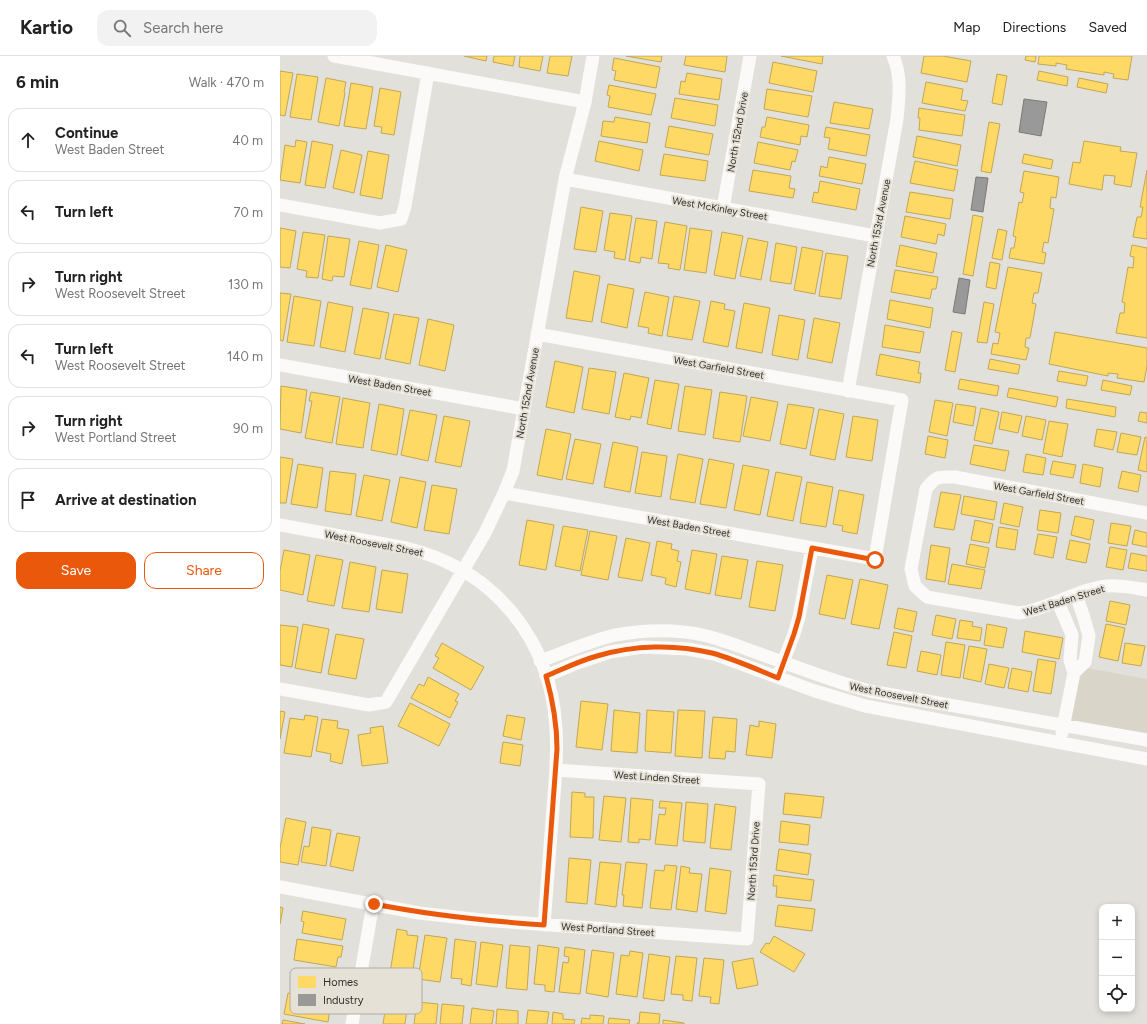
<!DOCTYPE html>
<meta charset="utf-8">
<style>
:root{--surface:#fff;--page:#f2f2f2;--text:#222;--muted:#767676;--line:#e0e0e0;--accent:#ea580c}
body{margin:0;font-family:Figtree,sans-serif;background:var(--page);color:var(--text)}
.controls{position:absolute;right:12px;bottom:12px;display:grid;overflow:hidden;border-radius:8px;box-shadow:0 2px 6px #0003}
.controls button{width:36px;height:36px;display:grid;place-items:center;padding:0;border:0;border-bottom:1px solid var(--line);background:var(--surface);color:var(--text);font:20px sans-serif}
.stop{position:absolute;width:12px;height:12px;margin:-9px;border:3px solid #ea580c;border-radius:50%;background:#fff}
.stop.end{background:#ea580c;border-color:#fff;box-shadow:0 1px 4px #0008}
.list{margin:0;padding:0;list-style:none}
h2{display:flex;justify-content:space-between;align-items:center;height:52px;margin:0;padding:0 16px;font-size:17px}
h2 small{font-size:13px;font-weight:400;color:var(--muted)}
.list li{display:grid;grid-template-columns:26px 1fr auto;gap:12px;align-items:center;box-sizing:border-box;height:64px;margin:0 8px 8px;padding:0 8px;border:1px solid var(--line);border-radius:12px}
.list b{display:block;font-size:15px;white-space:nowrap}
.list p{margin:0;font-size:13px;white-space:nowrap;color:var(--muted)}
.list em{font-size:13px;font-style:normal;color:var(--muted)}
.actions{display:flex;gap:8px;padding:12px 16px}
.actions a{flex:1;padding:9px 0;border:1px solid var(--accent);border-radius:12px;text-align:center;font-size:14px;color:var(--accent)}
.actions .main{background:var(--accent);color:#fff}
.icon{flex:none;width:22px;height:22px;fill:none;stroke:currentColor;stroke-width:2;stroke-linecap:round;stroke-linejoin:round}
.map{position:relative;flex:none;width:867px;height:968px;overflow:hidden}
header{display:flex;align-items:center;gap:24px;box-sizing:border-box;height:56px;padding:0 20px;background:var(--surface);border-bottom:1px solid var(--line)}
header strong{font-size:19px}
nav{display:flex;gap:22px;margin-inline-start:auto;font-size:14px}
.search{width:280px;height:36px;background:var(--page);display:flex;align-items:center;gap:10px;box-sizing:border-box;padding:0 14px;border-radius:12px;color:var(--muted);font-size:15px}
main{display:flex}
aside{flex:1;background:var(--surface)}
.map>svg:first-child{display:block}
.built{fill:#d9d5c9}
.homes{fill:#ffd966;stroke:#c1a655}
.industry{fill:#999;stroke:#7a7a78}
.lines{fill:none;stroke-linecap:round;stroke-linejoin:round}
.minor{stroke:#fbfaf9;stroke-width:13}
.route{stroke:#ea580c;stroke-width:5}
.labels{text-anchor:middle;stroke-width:4;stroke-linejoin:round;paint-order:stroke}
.street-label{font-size:10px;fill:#31302c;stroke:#e5e1d7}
.key{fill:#e5e1d7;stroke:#afaca4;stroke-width:1}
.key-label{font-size:11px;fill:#31302c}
</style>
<header>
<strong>Kartio</strong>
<div class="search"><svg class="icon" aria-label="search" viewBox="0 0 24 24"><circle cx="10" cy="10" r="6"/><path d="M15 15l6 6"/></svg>Search here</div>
<nav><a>Map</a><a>Directions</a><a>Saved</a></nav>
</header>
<main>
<aside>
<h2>6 min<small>Walk · 470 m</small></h2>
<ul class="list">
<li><svg class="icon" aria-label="ahead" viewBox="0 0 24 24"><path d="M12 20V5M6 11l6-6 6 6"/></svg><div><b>Continue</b><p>West Baden Street</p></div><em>40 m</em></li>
<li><svg class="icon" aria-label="left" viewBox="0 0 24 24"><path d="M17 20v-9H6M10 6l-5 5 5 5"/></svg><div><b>Turn left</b></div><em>70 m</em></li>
<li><svg class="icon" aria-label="right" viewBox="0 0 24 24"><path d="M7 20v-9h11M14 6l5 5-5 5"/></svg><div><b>Turn right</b><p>West Roosevelt Street</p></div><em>130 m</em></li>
<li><svg class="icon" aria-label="left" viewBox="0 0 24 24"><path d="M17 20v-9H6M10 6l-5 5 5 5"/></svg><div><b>Turn left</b><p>West Roosevelt Street</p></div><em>140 m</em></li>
<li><svg class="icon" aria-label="right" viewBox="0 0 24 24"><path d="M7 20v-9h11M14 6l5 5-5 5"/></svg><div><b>Turn right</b><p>West Portland Street</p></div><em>90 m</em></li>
<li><svg class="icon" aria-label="arrive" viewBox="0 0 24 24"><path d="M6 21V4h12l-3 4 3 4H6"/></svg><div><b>Arrive at destination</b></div></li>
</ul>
<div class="actions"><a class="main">Save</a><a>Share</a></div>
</aside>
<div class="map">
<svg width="867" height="968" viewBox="0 0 867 968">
<rect width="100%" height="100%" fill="#e2e0da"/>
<path class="built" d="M795,610L867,623V677L786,664Z"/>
<path class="homes" d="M184,0H207L206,5Z
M214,0H235L233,10L213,6Z
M240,0H263L260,15L239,11Z
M270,0H292L288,20L267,17Z
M346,0H382L381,6Z
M406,0H447L445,16L404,9Z
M501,0H543L542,8Z
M644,0H663L691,5L687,26L641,17Z
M746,0H756L755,6L745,4Z
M759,0H852L848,24L833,22L834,18L824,16V19L786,13L787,9L776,7V10L758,8Z
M334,2L380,11L376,32L334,24L336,15L332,14Z
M493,6L537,15L533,36L489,27Z
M0,15L13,17L5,60L0,59Z
M759,15L788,21L787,30L757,24Z
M407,17L442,23L439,44L399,38L401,25L405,26Z
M17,18L38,21L31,64L10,61Z
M717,18L727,20L722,49L712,47Z
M46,22L66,26L64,36L65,37L59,70L38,66Z
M799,22L828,28L826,37L797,31Z
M646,26L683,33L681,44L688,45L685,55L642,47Z
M71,27L93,31L86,73L64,70Z
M329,29L376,38L371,59L328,51L330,40L327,39Z
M100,32L121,36L114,79L101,77L102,71L94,70Z
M487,33L532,40L528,61L484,53Z
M395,42L438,49L435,70L391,62Z
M554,46L593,53L589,73L550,67Z
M639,52L685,59L682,80L639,74L640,62H638Z
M335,61L370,67L367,87L321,80L323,65L334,66Z
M487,61L529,69L527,81L521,80L520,89L480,81L482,71H485Z
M709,66L720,68L711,117L701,115Z
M389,70L433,78L429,99L385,91Z
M546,71L590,79L586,100L548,93L550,82L544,81Z
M637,80L681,89L677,110L633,101Z
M16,84L27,86L20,127L0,124L5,89L15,91Z
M32,85L53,89L45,132L25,129Z
M319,85L363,94L359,115L315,105Z
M804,85L841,91L840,95L857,97L851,131L834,128L835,120L824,119L822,134L789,128L793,106L800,107Z
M478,86L518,94L515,106L512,105L510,114L474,107Z
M61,94L82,99L74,137L53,132Z
M88,95L109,99L102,143L80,139Z
M384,98L428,105L425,125L380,119Z
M744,98L773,104L771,113L742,107Z
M549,101L586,108L582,128L539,120L541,110L547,112Z
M635,105L678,114L674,135L630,127Z
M473,114L511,120L509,132L515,133L513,142L469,135Z
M867,114V183L853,181L857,161H861L863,151H860Z
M744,115L779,121L776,142L771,141L770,152L774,153L768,187L764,186L762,196L766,197L764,208L729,202L731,192H734L736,181L733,180L739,146L742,147L744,137L740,136Z
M540,125L580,133L576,154L532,146L534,136L538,137Z
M630,136L673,143L670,163L626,156Z
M301,151L323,155L316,196L294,193Z
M330,157L352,160L345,204L334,202L335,196L324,194Z
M693,159L703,161L693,220L683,218Z
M625,160L666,168L664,180L658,178L656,188L621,181Z
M356,162L377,165L372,203L361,201L360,207L349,205Z
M385,166L407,170L400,214L388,212L389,208L378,207Z
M0,172L16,175L10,212L0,211Z
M410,172L432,175L426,217L404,214Z
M718,173L727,175L722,204L712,202Z
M23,176L45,179L38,222L26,221L27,215L17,213Z
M442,176L463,180L455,223L434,219Z
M48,180L70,183L64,221L53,220L52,225L42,223Z
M468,182L488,186L481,224L460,220Z
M79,185L99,189L91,233L70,229Z
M496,187L517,191L511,228L490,225Z
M106,189L127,194L118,236L97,231Z
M620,189L657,197L653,217L616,210Z
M852,189L867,192V282L836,277L840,257H844L845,247L842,246L848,211L853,212L854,201L850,200Z
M522,191L543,195L535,238L514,234Z
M546,197L568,200L561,243L539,240Z
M710,206L720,208L716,233L706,231Z
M728,211L762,217L758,237H754L752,247L756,248L750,282H746L745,291L749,292L746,304L711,298L713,287L718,288L720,277L715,276Z
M615,214L658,221L656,233H652L650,243L611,236Z
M294,215L320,220L312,266L286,262Z
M328,228L354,233L347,272L321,266Z
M365,236L389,241L382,280L368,277L369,272L358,270Z
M0,237L11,238L3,285L0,284Z
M14,240L41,245L34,290L7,286Z
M394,240L420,245L412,284L387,280Z
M610,244L653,252L650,272L607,263Z
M431,245L445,248L444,253L455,255L448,291L423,286Z
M48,246L73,251L65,296L40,291Z
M704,246L714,248L707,287L697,286Z
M464,247L490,252L482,297L456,292Z
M83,252L109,257L100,303L74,298Z
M114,258L139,262L130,308L105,303Z
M499,259L525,264L518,304L492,299Z
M534,262L560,267L552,307L527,302Z
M148,263L174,269L165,315L139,309Z
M605,269L644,276L640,297L602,291Z
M672,275L682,277L675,316L665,314Z
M775,276L867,292V310L864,326L837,322L838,318L828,317V320L769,308Z
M600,298L640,306L638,317H641L640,327L596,319Z
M710,303L740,309L738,318L708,313Z
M275,305L303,311L294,357L266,351Z
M309,312L336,316L329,358L302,353Z
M779,315L808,320L806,330L777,325Z
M344,317L369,322L361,362L351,360L350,364L335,361Z
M680,323L719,330L717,340L678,333Z
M375,324L399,328L391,373L367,368Z
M823,324L852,330L850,339L821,334Z
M1,330L27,334L21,377L0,373Z
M405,330L432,334L425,379L398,375Z
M729,332L778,341L776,351L727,341Z
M31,336L60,341L52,387L25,382L32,345H29Z
M440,336L467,340L460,386L433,382Z
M471,341L498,346L490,385L463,380Z
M63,342L90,347L83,392L56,388Z
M787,343L836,351L835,361L786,352Z
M655,344L673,347L667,380L649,376Z
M99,348L124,353L117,399L91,394Z
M508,348L534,352L526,393L500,388Z
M676,348L696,351L693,370L673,366Z
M701,352L719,356L712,388L694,384Z
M539,353L564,358L555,404L530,399Z
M130,354L157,359L148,405L121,399Z
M722,356L742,360L738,377L719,373Z
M860,356L867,357V367L858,365Z
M164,360L190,365L181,411L155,406Z
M573,360L598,364L592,405L566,401Z
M746,360L766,364L762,384L742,380Z
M769,365L788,368L782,401L763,397Z
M266,373L291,378L282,424L257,419Z
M817,373L837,376L833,394L814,390Z
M841,377L861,381L857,399L837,396Z
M648,380L668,384L665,402L645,398Z
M865,381L867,382V416L858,414Z
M295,383L321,388L313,428L286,423Z
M333,386L358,391L350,436L324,431Z
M694,389L729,395L725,415L690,408Z
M362,396L387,400L381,441L355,437Z
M398,398L423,403L415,447L390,443Z
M746,398L766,402L763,419L743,416Z
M0,401L13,403L6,447H0Z
M429,403L454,408L446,452L420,448Z
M773,405L796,409L793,422L770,418Z
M18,408L43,412L37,452L11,448Z
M803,408L823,412L820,431L800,427Z
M463,409L489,414L480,459L454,454Z
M50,415L76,418L71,459L45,455Z
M842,415L861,419L858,436L838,432Z
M496,416L522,421L513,465L487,460Z
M84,419L110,424L102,465L76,460Z
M120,421L146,426L137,472L111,466Z
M527,426L553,431L546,471L520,467Z
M152,429L177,433L169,478L144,474Z
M559,434L584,439L577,478L562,475L563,470L553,468Z
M661,436L681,439L674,474L654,471Z
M684,440L717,446L714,464L681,458Z
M724,447L743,451L739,471L720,467Z
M760,454L781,457L778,477L757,474Z
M795,460L814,464L810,484L791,479Z
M247,464L274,469L266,514L239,509Z
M695,464L713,468L709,487L691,484Z
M831,467L851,470L847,490L828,487Z
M283,470L308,474L300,515L275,510Z
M719,471L738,474L735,494L716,491Z
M855,474L867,477V491L852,488Z
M310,475L337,480L328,524L301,519Z
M758,478L777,481L773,502L754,498Z
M346,482L370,487L362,525L338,521Z
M790,484L810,488L806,507L786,503Z
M377,485L392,488L391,493L399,495L397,505L401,506L396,531L385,528L386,522L371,519Z
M690,488L709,492L705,512L686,508Z
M651,489L670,492L665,526L646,523Z
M830,491L847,494L843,514L826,511Z
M4,494L30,499L23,539L0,534V515Z
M412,494L437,498L430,538L405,533Z
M851,497L867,500V515L848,512Z
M36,499L63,504L54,550L27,545Z
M442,500L468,504L461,543L435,539Z
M477,505L503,509L495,555L469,551Z
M70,506L96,511L89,556L62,552Z
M672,508L705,514L701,533L668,528Z
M102,514L128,518L122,557L96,553Z
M547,519L573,524L565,563L539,558Z
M580,523L608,529L599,573L571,568Z
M830,545L850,549L846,569L826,565Z
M618,552L637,556L633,576L614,572Z
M656,559L676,563L672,583L652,579Z
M680,564L693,566L692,570L702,572L700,585L677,582Z
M23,568L49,573L41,617L15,612Z
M707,568L727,572L723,592L704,589Z
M826,568L845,572L838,605L819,601Z
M0,569L18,571L12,611L0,609Z
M745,575L783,582L779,603L742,596Z
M614,576L632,580L626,612L607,609Z
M56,578L84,583L76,623L48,618Z
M666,586L685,589L680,622L661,619Z
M162,587L204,611L191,634L153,612L159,602L155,600Z
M845,587L865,590L861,610L842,607Z
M689,590L707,593L701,626L683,622Z
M641,595L661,599L657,619L637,615Z
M758,603L776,606L771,638L753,635Z
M709,608L729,612L724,632L705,628Z
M732,612L752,616L748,636L728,632Z
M148,621L179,638L175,645L178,646L170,662L131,642L139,628L144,630Z
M301,645L328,648L322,694L296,691Z
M130,647L170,668L159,690L118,670Z
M334,654L360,657L357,697L331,695Z
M367,654L394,656L391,697L365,695Z
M398,654L425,655L422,702L395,700Z
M0,655L5,656L0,683Z
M25,659L38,661L31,701L4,697L10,662L24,664Z
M227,659L245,662L241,684L223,680Z
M433,661L457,663L455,696L446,695L445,703L429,702Z
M42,663L58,665L57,672L69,674L62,708L50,705L51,698L36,695Z
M479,665L496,668L492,702L466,699L470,669L479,671Z
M103,670L108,707L82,710L78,679L91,677L90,672Z
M223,686L243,689L240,710L220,707Z
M292,736L305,737V741H314L313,782L290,781Z
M505,737L544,741L541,762L503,758Z
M324,740L346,742L341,786L319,784Z
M351,742L373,744L370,784L359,783V787L348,786Z
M380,745L402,747L397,790L375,788L379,758L385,759L386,752H379Z
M406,746L428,748L425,787L403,785Z
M435,748L456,751L451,794L430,792Z
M6,762L26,766L18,809L0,806V792Z
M501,765L530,769L528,789L499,786Z
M32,771L51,774L46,810L21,806L24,790L29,791Z
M57,777L80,781L73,815L50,810Z
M499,793L531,798L528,819L496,814Z
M289,802L311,804L307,848L286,846Z
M320,806L341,808L336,851L315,848Z
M346,806L367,808L362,852L343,850L344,839H342Z
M385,809L397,810L391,854L370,852L375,814L384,815Z
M401,810L410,812L409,817L422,818L417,856L396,853Z
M430,812L451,815L446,858L425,855Z
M494,819L534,824L531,845L496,841L497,830H493Z
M498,849L535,853L532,875L495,870Z
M0,851L3,852L0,868Z
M23,855L66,863L62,884L22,877L24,866L21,865Z
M117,873L127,875V879L138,880L132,920L110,917Z
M145,879L167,882L160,926L138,923Z
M494,880L525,898L514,916L480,896L486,887L489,888Z
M17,883L63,890L61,901H58L56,911L14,904Z
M175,883L196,886L191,930L181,928L182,923L171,922Z
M201,886L223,889L217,931L196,928Z
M230,889L250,891L247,934L226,932Z
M258,889L279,892L274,936L265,935V929L254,928Z
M285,891L305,894L300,938L279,936L283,906L288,907L289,901L284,900Z
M312,894L334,897L328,941L306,937Z
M350,895L363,897L357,941L336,938L341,899L349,900Z
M369,898L390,901L384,945L363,942Z
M396,900L417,902L412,945L403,944V939L391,938Z
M424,902L444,904L439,948L430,947L431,941L419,940Z
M473,902L478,929L457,933L452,906Z
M8,937L51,945L48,966L4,958Z
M107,942L128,945L125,968H103Z
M137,946L158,948L156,968H134Z
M162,948L184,950L182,968H160Z
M192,952L214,955L212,968H190Z
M217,953L238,955V968H216Z
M248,954L269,956L267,968H246Z
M273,956L283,958V963L295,964L294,968H272Z
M360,956L380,958L379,968H357V967H359Z
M310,959L324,960L323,968H301L302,962L310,963Z
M329,962L350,964L349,968H328Z
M3,964L25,968H2Z
M383,964L404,967V968H383Z"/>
<path class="industry" d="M744,43L767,46L761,80L739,76Z
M696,121L708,122L703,156L691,154Z
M679,222L690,224L685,258L673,256Z"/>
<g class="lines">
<path class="minor" d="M54,0L305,46
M285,123L595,180
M0,149L100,167L121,163L125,150L148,17
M443,152L470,0
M0,309L244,353
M568,335L617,63C619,41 622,20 613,0
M224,437L595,503L622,344L257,278
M867,457L675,421C658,421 657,419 646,433L631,513L635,530L647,541L739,557C769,553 798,533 827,530C841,529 854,532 867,534
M0,469L126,492C214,513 271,583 276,673C278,699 275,726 273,752C270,791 267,830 264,869
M778,546L792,579L790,604L794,617L782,677
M260,605C285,596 310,585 335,579C363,574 396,573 423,579C440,583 456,589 472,595C512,609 550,625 590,635L867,684
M500,614L514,578L519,561L532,492
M794,617L805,606L809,580L804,562L796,539
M266,620L297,607L330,596L363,591L408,593L434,598L535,635L585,650L867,703
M0,633L89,649L106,646L205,477L224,437L233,415L285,123L305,46L313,0
M0,831L139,857L202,864L467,883L479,728L276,714
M72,968L93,848"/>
</g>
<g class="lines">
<path class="route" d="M94,848C150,859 206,865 264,869L277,693C277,668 273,645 266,620C283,613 299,605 317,600C354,589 395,588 432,597C454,603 476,613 498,622L514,578L519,561L532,492L595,504"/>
</g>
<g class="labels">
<g class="street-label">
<text transform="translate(457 76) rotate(-80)" y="4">North 152nd Drive</text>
<text transform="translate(440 152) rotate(10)" y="4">West McKinley Street</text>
<text transform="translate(598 167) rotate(-79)" y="4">North 153rd Avenue</text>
<text transform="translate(439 311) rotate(10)" y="4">West Garfield Street</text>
<text transform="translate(110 329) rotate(10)" y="4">West Baden Street</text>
<text transform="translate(247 337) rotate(-80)" y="4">North 152nd Avenue</text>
<text transform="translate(759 437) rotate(10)" y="4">West Garfield Street</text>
<text transform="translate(409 470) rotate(10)" y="4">West Baden Street</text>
<text transform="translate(94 487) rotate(11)" y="4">West Roosevelt Street</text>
<text transform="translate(784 544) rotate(-17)" y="4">West Baden Street</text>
<text transform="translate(619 639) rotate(11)" y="4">West Roosevelt Street</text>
<text transform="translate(377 721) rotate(4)" y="4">West Linden Street</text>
<text transform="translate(473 805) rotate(-86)" y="4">North 153rd Drive</text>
<text transform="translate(328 873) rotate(4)" y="4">West Portland Street</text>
</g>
</g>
<rect x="10" y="912" width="132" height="46" rx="6" class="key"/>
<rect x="18" y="920" width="18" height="12" fill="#ffd966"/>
<rect x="18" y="938" width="18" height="12" fill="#999"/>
<g class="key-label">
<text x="43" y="930">Homes</text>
<text x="43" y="948">Industry</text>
</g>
</svg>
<div class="controls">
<button>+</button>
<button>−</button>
<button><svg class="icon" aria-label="locate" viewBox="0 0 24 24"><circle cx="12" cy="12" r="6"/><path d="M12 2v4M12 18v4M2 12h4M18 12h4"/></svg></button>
</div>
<div class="stop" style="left:595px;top:504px"></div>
<div class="stop end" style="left:94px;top:848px"></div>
</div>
</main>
